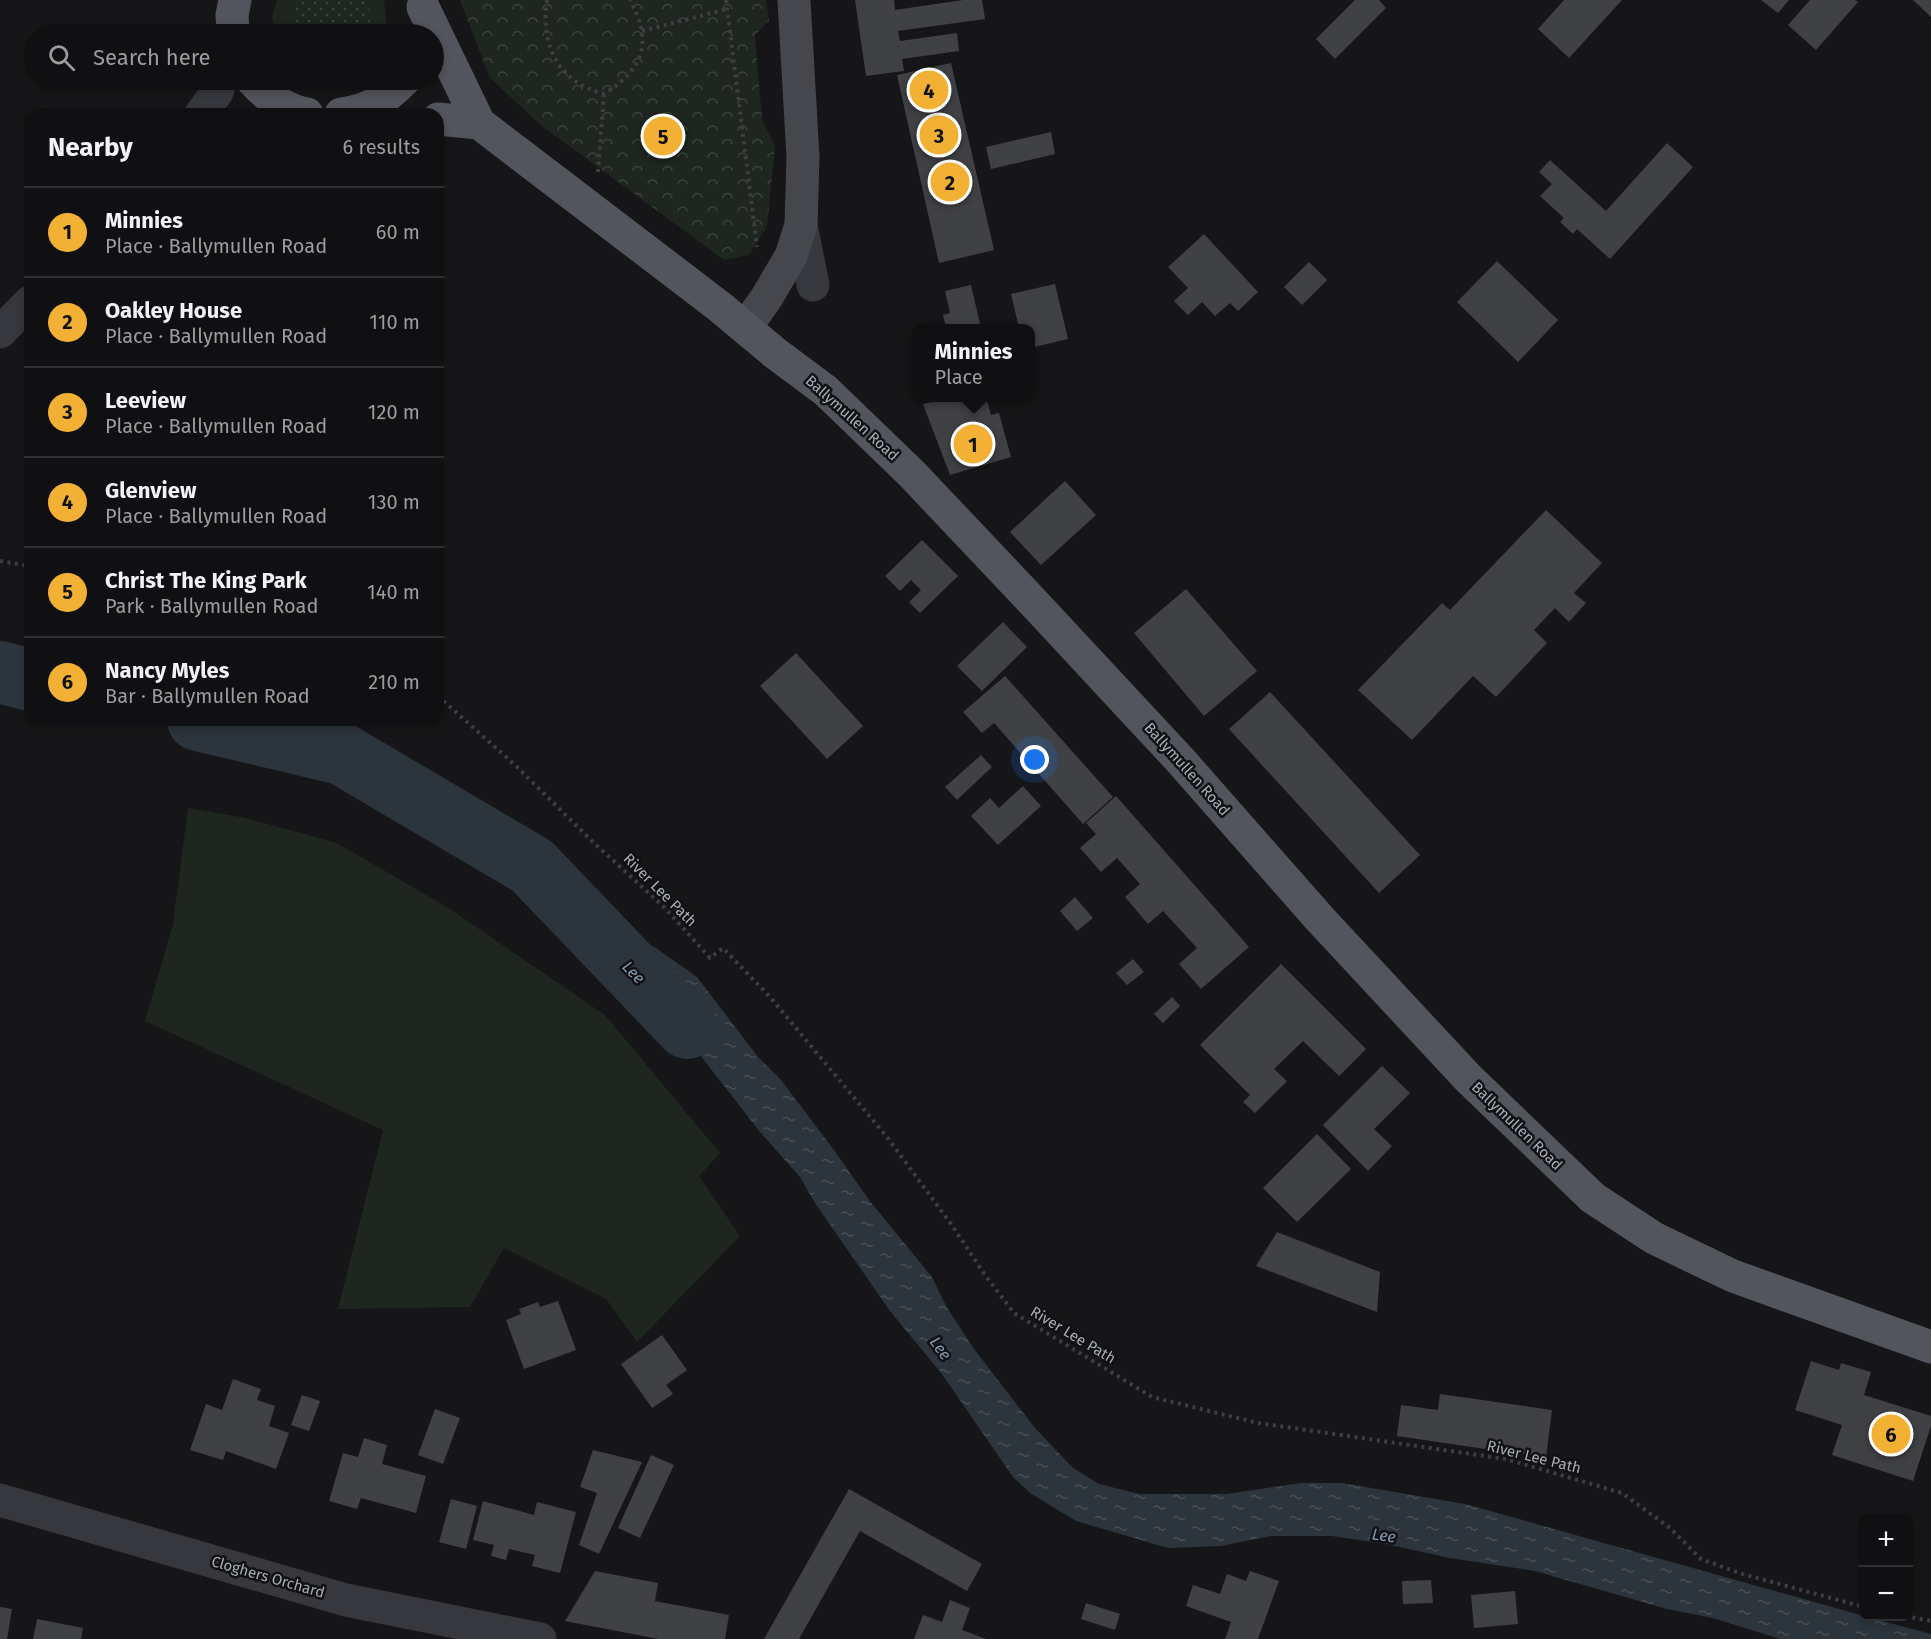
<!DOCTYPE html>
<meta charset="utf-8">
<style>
:root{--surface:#101012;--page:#1e1e20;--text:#f1f3f6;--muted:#9c9d9f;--line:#303032;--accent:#f2b134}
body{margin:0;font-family:"Fira Sans",sans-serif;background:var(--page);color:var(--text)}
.controls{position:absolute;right:18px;bottom:18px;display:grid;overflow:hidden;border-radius:12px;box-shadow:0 3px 9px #0003}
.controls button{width:54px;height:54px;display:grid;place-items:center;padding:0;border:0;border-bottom:2px solid var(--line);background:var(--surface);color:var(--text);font:30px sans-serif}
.you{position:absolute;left:1035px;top:760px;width:21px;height:21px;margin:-15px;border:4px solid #fff;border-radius:50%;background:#1a73e8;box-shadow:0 0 0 9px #1a73e833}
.badge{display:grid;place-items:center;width:39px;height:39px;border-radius:50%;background:var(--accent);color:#111;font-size:20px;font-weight:700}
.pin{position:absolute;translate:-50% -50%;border:3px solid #fff;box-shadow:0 2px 6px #0006}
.popup{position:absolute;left:912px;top:324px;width:123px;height:78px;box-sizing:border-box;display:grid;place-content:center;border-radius:12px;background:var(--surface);filter:drop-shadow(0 2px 4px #0005);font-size:20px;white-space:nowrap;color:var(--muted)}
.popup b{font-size:22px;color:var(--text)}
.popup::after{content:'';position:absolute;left:50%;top:100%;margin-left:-12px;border:12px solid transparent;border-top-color:var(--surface)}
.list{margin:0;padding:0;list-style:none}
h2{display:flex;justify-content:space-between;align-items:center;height:78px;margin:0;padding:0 24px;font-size:26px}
h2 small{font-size:20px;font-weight:400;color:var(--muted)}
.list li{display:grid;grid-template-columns:39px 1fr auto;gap:18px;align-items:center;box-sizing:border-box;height:90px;padding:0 24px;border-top:2px solid var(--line)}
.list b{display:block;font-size:22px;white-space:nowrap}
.list p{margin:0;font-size:20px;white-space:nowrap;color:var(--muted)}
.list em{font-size:20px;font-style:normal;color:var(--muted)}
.icon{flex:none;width:33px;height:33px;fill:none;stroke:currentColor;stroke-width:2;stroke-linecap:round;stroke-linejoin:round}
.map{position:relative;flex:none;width:1931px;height:1639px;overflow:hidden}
.search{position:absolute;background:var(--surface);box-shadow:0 3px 9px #0003;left:24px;top:24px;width:420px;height:66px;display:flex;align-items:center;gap:15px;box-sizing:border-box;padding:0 21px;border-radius:33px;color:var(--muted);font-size:22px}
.panel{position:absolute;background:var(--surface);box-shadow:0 3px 9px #0003;left:24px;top:108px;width:420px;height:618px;border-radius:18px}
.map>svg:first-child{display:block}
.grass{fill:#1e261f}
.park{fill:url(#park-crowns)}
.garden{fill:url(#garden-dots)}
.water{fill:url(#water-ripples)}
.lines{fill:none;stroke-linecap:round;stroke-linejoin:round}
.river{stroke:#2c353c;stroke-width:62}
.building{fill:#404145}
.path{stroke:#3d3f44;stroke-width:4;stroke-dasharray:3 4.5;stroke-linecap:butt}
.street{stroke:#37383d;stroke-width:33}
.secondary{stroke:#45474d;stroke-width:33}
.primary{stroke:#53555c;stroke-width:33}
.labels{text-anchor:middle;stroke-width:5;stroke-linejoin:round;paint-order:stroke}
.street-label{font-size:15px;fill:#a8adb8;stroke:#111113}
.water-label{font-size:16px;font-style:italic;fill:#7f9bb3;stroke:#111113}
</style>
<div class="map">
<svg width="1931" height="1639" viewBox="0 0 1931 1639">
<defs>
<pattern id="park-crowns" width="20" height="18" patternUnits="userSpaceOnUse" patternTransform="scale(1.5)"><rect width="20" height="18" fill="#1e261f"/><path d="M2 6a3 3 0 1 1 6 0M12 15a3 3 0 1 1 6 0" fill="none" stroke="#3c433d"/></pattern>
<pattern id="garden-dots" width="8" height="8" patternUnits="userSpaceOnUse" patternTransform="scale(1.5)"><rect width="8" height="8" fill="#1e261f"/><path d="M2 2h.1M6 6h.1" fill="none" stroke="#3c433d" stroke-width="1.8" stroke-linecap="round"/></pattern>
<pattern id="water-ripples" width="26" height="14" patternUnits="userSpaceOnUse" patternTransform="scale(1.5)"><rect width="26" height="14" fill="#2c353c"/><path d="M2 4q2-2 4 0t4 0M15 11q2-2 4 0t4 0" fill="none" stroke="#485056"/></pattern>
</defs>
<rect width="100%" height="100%" fill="#161618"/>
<path class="grass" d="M277,0H297C292,13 290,21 294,34H275L272,16Z
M365,0H384L387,29L385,34H369L370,32Z
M188,808L246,818L337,843L447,907L605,1015L720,1153L699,1176L740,1236L637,1342L606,1299L504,1248L470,1307L338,1309L383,1130L145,1021L173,924Z"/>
<path class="park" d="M460,0H766L769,21L755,35L762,120L775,147L767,226L749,255L724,260L542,126L490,78Z"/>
<path class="garden" d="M297,0H365L370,12V32L369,34H294C290,21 292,12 297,0Z"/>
<path class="water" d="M653,946L697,977L758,1057L781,1080L834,1150L869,1200L932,1277L946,1306L974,1349L1035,1428L1073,1468L1099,1484L1139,1494H1227L1301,1483H1342L1465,1504L1864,1616L1931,1634V1639H1780L1713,1618L1667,1609L1535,1571L1450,1558L1386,1544L1332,1536H1271L1221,1546L1168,1548L1076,1521L1030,1493L1013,1477L942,1374L890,1311L815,1203L800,1177L760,1132L700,1055L619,977Z"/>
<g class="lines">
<path class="river" d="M0,672L30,680
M198,720L342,754L532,866L687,1028"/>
</g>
<path class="building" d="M855,0H894L895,10L963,0H982L985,19L898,31L900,41L957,33L959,51L902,59L904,71L866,76Z
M1355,0H1379L1386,8L1335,59L1316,39Z
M1564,0H1622L1569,58L1538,29Z
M1761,0H1789L1778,13Z
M1810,0H1855L1858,2L1816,50L1788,25Z
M1913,0H1931V17Z
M951,63L994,250L939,263L897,75Z
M1051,132L1055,154L991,169L986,147Z
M1667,143L1693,167L1610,259L1577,229L1573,234L1560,222L1564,218L1540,196L1552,184L1539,172L1550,160L1606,211Z
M1204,234L1258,292L1238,311L1230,303L1215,316L1202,302L1188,315L1174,301L1188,288L1168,267Z
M1497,261L1558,320L1518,362L1457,302Z
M1309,262L1327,280L1302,305L1284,287Z
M1055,284L1068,339L1030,348V328H1019L1011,294Z
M971,285L981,328H946L943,315L950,313L945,291Z
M950,398H986L991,415L999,413L1011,457L950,475L923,404Z
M1065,481L1096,515L1041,565L1010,532Z
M1546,510L1602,563L1574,593L1586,603L1569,622L1555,608L1534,630L1547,643L1496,697L1473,676L1412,740L1358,690L1442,603L1450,610Z
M922,540L958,576L920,613L909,602L921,590L911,580L900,591L885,576Z
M1186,589L1257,671L1204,716L1134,633Z
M1003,622L1027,647L982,691L957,666Z
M796,653L863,726L827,759L760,686Z
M1005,676L1113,797L1083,824L994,723L982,733L963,712Z
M1270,692L1420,855L1379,893L1229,729Z
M981,755L992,767L957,800L945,787Z
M1023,786L1041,806L998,845L971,816L990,798L999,808Z
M1116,796L1249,947L1201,989L1179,964L1197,948L1163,911L1148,924L1125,897L1140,884L1117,858L1101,872L1080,848L1096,834L1086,823Z
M1075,897L1093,918L1077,931L1060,911Z
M1133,959L1144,972L1127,985L1116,973Z
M1281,964L1366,1049L1339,1076L1303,1041L1274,1069L1287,1081L1255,1113L1243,1102L1250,1095L1200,1045Z
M1172,997L1180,1006L1163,1023L1154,1014Z
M1382,1066L1410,1093L1374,1129L1392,1146L1368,1171L1323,1125Z
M1317,1134L1351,1169L1297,1222L1263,1188Z
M1277,1232L1380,1272L1377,1312L1256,1266Z
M558,1301L576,1350L524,1369L506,1320L521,1314L519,1309L538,1302L540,1307Z
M662,1335L687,1370L666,1385L673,1394L652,1408L621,1364Z
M1811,1361L1839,1370L1841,1363L1871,1372L1864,1395L1931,1416V1426L1913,1481L1832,1455L1842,1425L1795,1410Z
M233,1379L261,1389L257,1400L275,1406L269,1426L289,1433L276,1469L226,1451L223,1460L190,1450L206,1404L222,1410Z
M1440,1394L1552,1410L1546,1458L1397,1436L1401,1405L1438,1410Z
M302,1395L320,1401L309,1431L291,1425Z
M435,1409L460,1418L443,1464L418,1455Z
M364,1438L387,1445L382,1464L426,1476L416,1513L361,1498L357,1509L329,1501L343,1453L358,1457Z
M593,1450L642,1462L599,1554L579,1545L597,1493L580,1487Z
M651,1455L674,1465L640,1538L618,1528Z
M849,1489L982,1564L967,1591L860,1531L799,1639H764Z
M451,1499L477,1506L466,1549L439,1542Z
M483,1501L534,1515L537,1502L576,1512L560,1573L532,1566L535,1555L509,1549L506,1560L491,1556L494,1545L473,1540Z
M595,1571L658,1583L655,1601L729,1615L725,1639H658L565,1621Z
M1250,1571L1279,1581L1258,1639H1225L1231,1622L1186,1606L1193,1585L1220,1594L1227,1574L1246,1581Z
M1431,1580L1433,1603L1403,1604L1402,1581Z
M1515,1591L1518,1624L1474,1628L1471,1595Z
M950,1600L970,1608L962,1630L986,1639H914L923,1615L942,1622Z
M1086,1603L1120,1614L1115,1630L1081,1619Z
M0,1607L12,1609L7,1639H0Z
M37,1619L83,1628L81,1639H33Z"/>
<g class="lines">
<path class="path" d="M547,0C540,45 558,82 604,94C644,68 653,43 630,0
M726,0L757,247
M642,31L727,9
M598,172L604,94
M0,561L30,566
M438,696L516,766L594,843L665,908L710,958L723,948L770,997L887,1137L951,1224L985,1275L1014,1313L1152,1397L1258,1423L1506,1459L1622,1493L1670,1528L1701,1559L1739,1573L1864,1607
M1905,1616L1931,1621"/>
<path class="street" d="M201,114L217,92L221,80
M801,225L813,285
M0,332L30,302
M0,1500L346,1600L540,1639"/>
<path class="secondary" d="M746,327L767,297L791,256L801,225L803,157L794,0"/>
<path class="primary" d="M423,7L479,123L720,307L775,353L826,391L912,474L1034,603L1181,761L1320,919L1468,1078L1593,1198L1654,1238L1733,1276L1931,1347
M233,34L232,15L235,0
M252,80C267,96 284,110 307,114
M341,114C370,110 384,100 404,80
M438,119L479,123"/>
</g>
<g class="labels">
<g class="street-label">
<text transform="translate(852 418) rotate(42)" y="5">Ballymullen Road</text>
<text transform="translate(1187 769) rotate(48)" y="5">Ballymullen Road</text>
<text transform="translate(660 890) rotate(45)" y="5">River Lee Path</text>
<text transform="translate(1517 1126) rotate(44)" y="5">Ballymullen Road</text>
<text transform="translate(1073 1335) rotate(31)" y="5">River Lee Path</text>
<text transform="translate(1534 1457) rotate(14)" y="5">River Lee Path</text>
<text transform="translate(268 1577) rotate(16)" y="5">Cloghers Orchard</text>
</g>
<g class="water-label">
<text transform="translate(634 972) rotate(46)" y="6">Lee</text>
<text transform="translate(941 1348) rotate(54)" y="6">Lee</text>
<text transform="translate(1384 1535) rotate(8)" y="6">Lee</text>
</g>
</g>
</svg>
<div class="controls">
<button>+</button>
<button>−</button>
</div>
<div class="you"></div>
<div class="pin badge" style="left:973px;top:444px">1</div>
<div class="popup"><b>Minnies</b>Place</div>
<div class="pin badge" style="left:950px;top:182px">2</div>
<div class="pin badge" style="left:939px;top:135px">3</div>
<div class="pin badge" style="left:929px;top:90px">4</div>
<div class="pin badge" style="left:663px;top:136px">5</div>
<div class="pin badge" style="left:1891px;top:1434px">6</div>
<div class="search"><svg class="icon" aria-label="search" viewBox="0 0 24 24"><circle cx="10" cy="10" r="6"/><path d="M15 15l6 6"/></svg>Search here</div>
<section class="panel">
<h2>Nearby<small>6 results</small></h2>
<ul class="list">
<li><span class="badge">1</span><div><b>Minnies</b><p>Place · Ballymullen Road</p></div><em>60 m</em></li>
<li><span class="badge">2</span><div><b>Oakley House</b><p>Place · Ballymullen Road</p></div><em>110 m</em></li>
<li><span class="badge">3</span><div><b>Leeview</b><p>Place · Ballymullen Road</p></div><em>120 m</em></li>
<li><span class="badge">4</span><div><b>Glenview</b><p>Place · Ballymullen Road</p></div><em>130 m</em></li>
<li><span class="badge">5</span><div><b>Christ The King Park</b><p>Park · Ballymullen Road</p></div><em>140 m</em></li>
<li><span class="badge">6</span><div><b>Nancy Myles</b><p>Bar · Ballymullen Road</p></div><em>210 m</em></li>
</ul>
</section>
</div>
